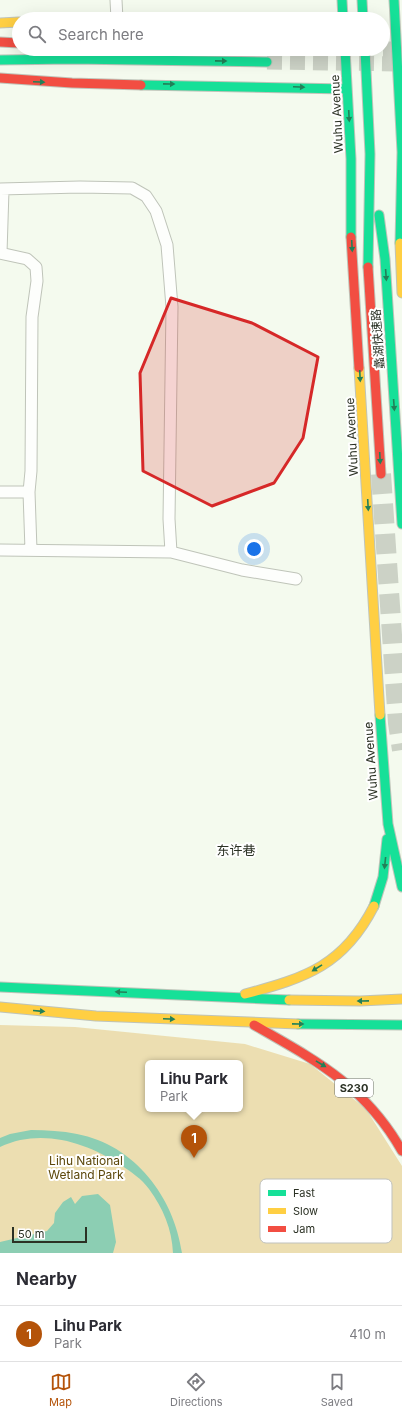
<!DOCTYPE html>
<meta charset="utf-8">
<style>
:root{--surface:#fff;--page:#f7f7f7;--text:#2b2b33;--muted:#7c7c81;--line:#e1e1e2;--accent:#b45309}
body{margin:0;font-family:Inter,"Noto Sans SC",sans-serif;background:var(--page);color:var(--text)}
.scale{position:absolute;left:12px;bottom:10px;width:75px;box-sizing:border-box;padding-left:4px;border:2px solid #2b3124;border-top:0;font-size:11px;line-height:14px;white-space:nowrap;color:#2b3124;-webkit-text-stroke:3px #fff;paint-order:stroke}
.you{position:absolute;left:254px;top:549px;width:14px;height:14px;margin:-10px;border:3px solid #fff;border-radius:50%;background:#1a73e8;box-shadow:0 0 0 6px #1a73e833}
.badge{display:grid;place-items:center;width:26px;height:26px;border-radius:50%;background:var(--accent);color:#fff;font-size:13px;font-weight:700}
.pin{position:absolute;translate:-50% -33px;filter:drop-shadow(0 1px 2px #0008)}
.pin::after{content:'';position:absolute;top:21px;width:14px;height:12px;background:inherit;clip-path:polygon(0 0,100% 0,50% 100%)}
.popup{position:absolute;left:145px;top:1060px;width:98px;height:52px;box-sizing:border-box;display:grid;place-content:center;border-radius:6px;background:var(--surface);filter:drop-shadow(0 1px 3px #0005);font-size:13px;white-space:nowrap;color:var(--muted)}
.popup b{font-size:15px;color:var(--text)}
.popup::after{content:'';position:absolute;left:50%;top:100%;margin-left:-8px;border:8px solid transparent;border-top-color:var(--surface)}
.list{margin:0;padding:0;list-style:none}
h2{display:flex;justify-content:space-between;align-items:center;height:52px;margin:0;padding:0 16px;font-size:17px}
h2 small{font-size:13px;font-weight:400;color:var(--muted)}
.list li{display:grid;grid-template-columns:26px 1fr auto;gap:12px;align-items:center;box-sizing:border-box;height:56px;padding:0 16px;border-top:1px solid var(--line)}
.list b{display:block;font-size:15px;white-space:nowrap}
.list p{margin:0;font-size:13px;white-space:nowrap;color:var(--muted)}
.list em{font-size:13px;font-style:normal;color:var(--muted)}
.icon{flex:none;width:22px;height:22px;fill:none;stroke:currentColor;stroke-width:2;stroke-linecap:round;stroke-linejoin:round}
.map{position:relative;flex:none;width:402px;height:1253px;overflow:hidden}
.search{position:absolute;background:var(--surface);box-shadow:0 4px 16px #0002;left:12px;right:12px;top:12px;height:44px;display:flex;align-items:center;gap:10px;box-sizing:border-box;padding:0 14px;border-radius:22px;color:var(--muted);font-size:15px}
.sheet{height:108px;background:var(--surface)}
nav{display:flex;justify-content:space-around;align-items:center;box-sizing:border-box;height:56px;border-top:1px solid var(--line);background:var(--surface);font-size:11px;color:var(--muted)}
nav a{display:grid;justify-items:center;gap:2px}
nav .on{color:var(--accent)}
.map>svg:first-child{display:block}
.green{fill:#ecdeb1;fill-rule:evenodd}
.water{fill:#8cceb3}
.lines{fill:none;stroke-linecap:round;stroke-linejoin:round}
.secondary-tunnel{stroke:#ccd2c6;stroke-width:15;stroke-dasharray:15 8;stroke-linecap:butt}
.highway-tunnel{stroke:#ccd2c6;stroke-width:20;stroke-dasharray:20 10;stroke-linecap:butt}
.street-casing{stroke:#bfc4b9;stroke-width:13}
.fast-casing{stroke:#bfc4b9;stroke-width:11}
.slow-casing{stroke:#bfc4b9;stroke-width:11}
.jam-casing{stroke:#bfc4b9;stroke-width:11}
.street{stroke:#fdfefc;stroke-width:11}
.fast{stroke:#16e098;stroke-width:9}
.slow{stroke:#ffcf43;stroke-width:9}
.jam{stroke:#f24e42;stroke-width:9}
.oneway{fill:#228058}
.marked{fill:#d62828;fill-opacity:0.2;stroke:#d62828;stroke-width:3;stroke-linejoin:round}
.labels{text-anchor:middle;stroke-width:4;stroke-linejoin:round;paint-order:stroke}
.shield{fill:#fff;stroke:#6b6f66;stroke-width:1}
.shield-label{font-size:11px;font-weight:bold;fill:#2b3124}
.street-label{font-size:12px;fill:#2b3124;stroke:#fff}
.park-label{font-size:12px;fill:#5c470a;stroke:#fff}
.neighbourhood-label{font-size:13px;fill:#2b3124;stroke:#fff}
.key{fill:#fff;stroke:#bfc1bd;stroke-width:1}
.key-label{font-size:11px;fill:#2b3124}
</style>
<div class="map">
<svg width="402" height="1253" viewBox="0 0 402 1253">
<rect width="100%" height="100%" fill="#f4faee"/>
<path class="green" d="M0,1025L75,1027L245,1044L310,1064L366,1109L402,1166V1253H0ZM148,1063H240V1109H148Z"/>
<path class="water" d="M31,1130C47,1130 62,1131 77,1134C135,1145 174,1197 182,1253H173C172,1229 163,1208 149,1189C142,1179 131,1172 121,1165C85,1142 41,1128 0,1147V1138L10,1134Z
M98,1194L110,1205L116,1242L113,1253H0V1242L47,1231L54,1223L55,1213L63,1202L71,1197L75,1204L82,1196Z"/>
<g class="lines">
<path class="secondary-tunnel" d="M383,49H402
M267,62L402,64"/>
<path class="highway-tunnel" d="M381,474L398,723L402,750"/>
<g class="street-casing">
<path id="street" d="M116,0L117,19
M0,189L80,187L132,188L146,196L156,211L167,245L172,307L169,519L171,552
M0,253L27,259L36,267L37,281L32,317L31,471L29,492L31,550
M1,253L3,190
M0,492H29
M0,550L171,552L242,570L296,579"/>
</g>
<g class="fast-casing">
<path id="fast" d="M342,0L343,19
M362,0L363,19
M394,0L402,152L400,243
M345,49L351,159V237
M365,49L370,154L368,267
M0,60L72,59L267,62
M141,85L347,89
M379,215L385,259L402,524
M380,715L388,824L402,887
M374,906L383,877L387,839
M0,987L289,1000
M298,1024L402,1025"/>
</g>
<g class="slow-casing">
<path id="slow" d="M0,23L19,22
M400,243L402,293
M359,368L380,715
M245,994C306,978 344,965 374,906
M289,1000L360,1001L402,999
M0,1007L96,1016L298,1024"/>
</g>
<g class="jam-casing">
<path id="jam" d="M0,42L19,43
M0,78L72,83L141,85
M351,237L359,368
M368,267L381,474
M254,1025C317,1061 365,1086 402,1151"/>
</g>
<use href="#street" class="street"/>
<use href="#fast" class="fast"/>
<use href="#slow" class="slow"/>
<use href="#jam" class="jam"/>
</g>
<defs><path id="oneway-solid" d="M-6-.8H1V-3.2L6.5 0L1 3.2V.8H-6Z"/></defs>
<g class="oneway">
<use href="#oneway-solid" transform="translate(221 61) rotate(1)"/>
<use href="#oneway-solid" transform="translate(39 82) rotate(3)"/>
<use href="#oneway-solid" transform="translate(169 84) rotate(1)"/>
<use href="#oneway-solid" transform="translate(299 87) rotate(3)"/>
<use href="#oneway-solid" transform="translate(349 116) rotate(87)"/>
<use href="#oneway-solid" transform="translate(352 246) rotate(87)"/>
<use href="#oneway-solid" transform="translate(386 275) rotate(86)"/>
<use href="#oneway-solid" transform="translate(360 376) rotate(87)"/>
<use href="#oneway-solid" transform="translate(394 405) rotate(86)"/>
<use href="#oneway-solid" transform="translate(380 458) rotate(87)"/>
<use href="#oneway-solid" transform="translate(368 505) rotate(87)"/>
<use href="#oneway-solid" transform="translate(385 863) rotate(96)"/>
<use href="#oneway-solid" transform="translate(317 968) rotate(148)"/>
<use href="#oneway-solid" transform="translate(121 992) rotate(-177)"/>
<use href="#oneway-solid" transform="translate(363 1001) rotate(179)"/>
<use href="#oneway-solid" transform="translate(39 1011) rotate(5)"/>
<use href="#oneway-solid" transform="translate(169 1019) rotate(3)"/>
<use href="#oneway-solid" transform="translate(298 1024) rotate(1)"/>
<use href="#oneway-solid" transform="translate(321 1064) rotate(31)"/>
</g>
<path class="marked" d="M171,298L252,323L318,357L303,438L274,483L212,506L143,471L140,373Z"/>
<g class="labels">
<rect class="shield" x="335" y="1079" width="38" height="18" rx="3"/>
<g class="shield-label">
<text x="354" y="1092">S230</text>
</g>
<g class="street-label">
<text transform="translate(337 114) rotate(-93)" y="4">Wuhu Avenue</text>
<text transform="translate(378 339) rotate(-94)" y="4">蠡湖快速路</text>
<text transform="translate(352 437) rotate(-93)" y="4">Wuhu Avenue</text>
<text transform="translate(371 761) rotate(-94)" y="4">Wuhu Avenue</text>
</g>
<g class="park-label">
<text x="86" y="1165">Lihu National<tspan x="86" dy="14">Wetland Park</tspan></text>
</g>
<g class="neighbourhood-label">
<text x="236" y="855">东许巷</text>
</g>
</g>
<rect x="260" y="1179" width="132" height="64" rx="6" class="key"/>
<rect x="268" y="1190" width="18" height="6" fill="#16e098"/>
<rect x="268" y="1208" width="18" height="6" fill="#ffcf43"/>
<rect x="268" y="1226" width="18" height="6" fill="#f24e42"/>
<g class="key-label">
<text x="293" y="1197">Fast</text>
<text x="293" y="1215">Slow</text>
<text x="293" y="1233">Jam</text>
</g>
</svg>
<div class="scale">50 m</div>
<div class="you"></div>
<div class="pin badge" style="left:194px;top:1158px">1</div>
<div class="popup"><b>Lihu Park</b>Park</div>
<div class="search"><svg class="icon" aria-label="search" viewBox="0 0 24 24"><circle cx="10" cy="10" r="6"/><path d="M15 15l6 6"/></svg>Search here</div>
</div>
<section class="sheet">
<h2>Nearby<small></small></h2>
<ul class="list">
<li><span class="badge">1</span><div><b>Lihu Park</b><p>Park</p></div><em>410 m</em></li>
</ul>
</section>
<nav>
<a class="on"><svg class="icon" aria-label="map" viewBox="0 0 24 24"><path d="M3 6l6-2 6 2 6-2v14l-6 2-6-2-6 2zM9 4v14M15 6v14"/></svg>Map</a>
<a><svg class="icon" aria-label="directions" viewBox="0 0 24 24"><path d="M12 3l9 9-9 9-9-9zM9 14v-3h6M13 9l2 2-2 2"/></svg>Directions</a>
<a><svg class="icon" aria-label="saved" viewBox="0 0 24 24"><path d="M7 4h10v16l-5-4-5 4z"/></svg>Saved</a>
</nav>
